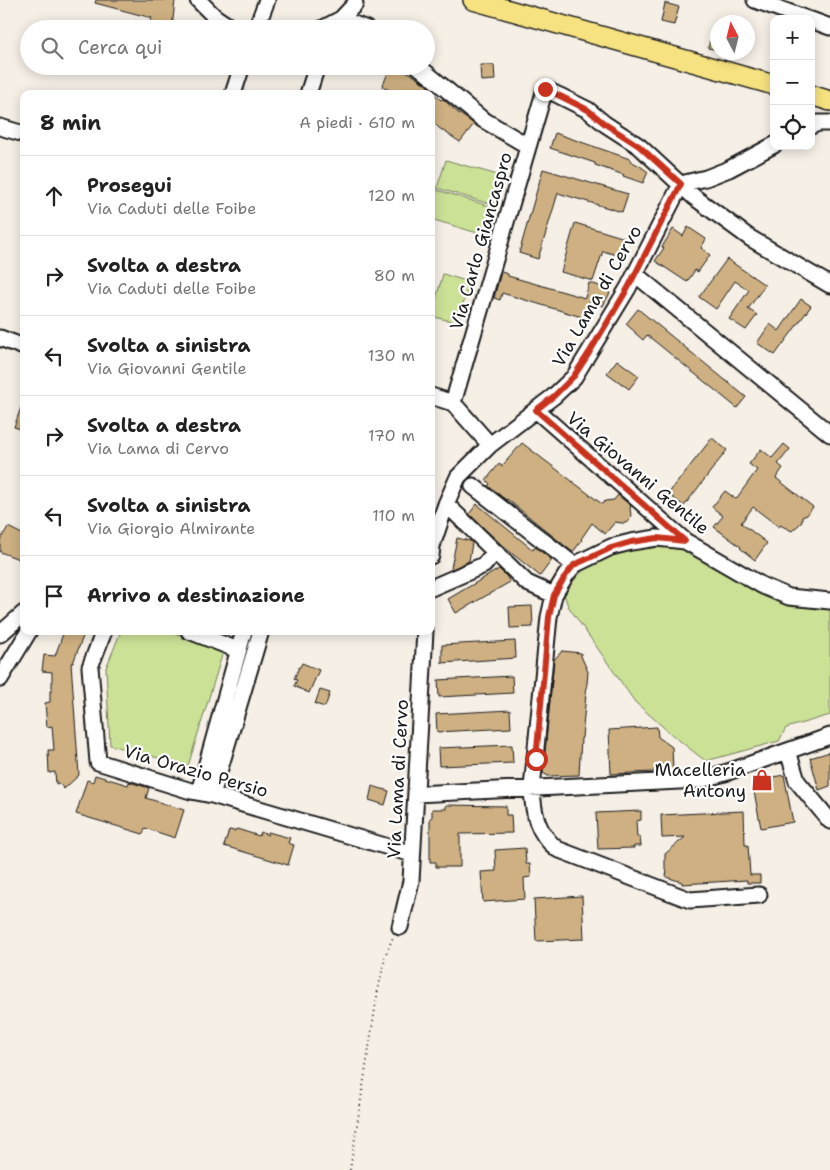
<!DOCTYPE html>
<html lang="it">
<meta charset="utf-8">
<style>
:root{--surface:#fff;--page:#f6f6f6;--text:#222;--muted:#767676;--line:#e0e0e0}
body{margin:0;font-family:"Shantell Sans",sans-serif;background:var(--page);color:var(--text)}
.controls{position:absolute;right:15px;top:15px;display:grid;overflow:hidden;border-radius:10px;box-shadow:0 2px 12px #0003}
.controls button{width:45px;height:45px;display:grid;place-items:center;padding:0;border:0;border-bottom:1px solid var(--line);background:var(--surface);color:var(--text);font:25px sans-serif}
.compass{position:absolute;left:710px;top:15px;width:45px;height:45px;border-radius:50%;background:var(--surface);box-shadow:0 2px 12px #0003;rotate:353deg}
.stop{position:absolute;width:15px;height:15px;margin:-11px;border:4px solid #c8321e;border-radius:50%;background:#fff}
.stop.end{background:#c8321e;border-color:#fff;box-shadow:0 1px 5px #0008}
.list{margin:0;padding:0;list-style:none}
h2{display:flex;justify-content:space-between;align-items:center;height:65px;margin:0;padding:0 20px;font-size:21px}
h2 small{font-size:16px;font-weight:400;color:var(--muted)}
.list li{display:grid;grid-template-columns:32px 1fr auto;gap:15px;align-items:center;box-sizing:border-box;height:80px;padding:0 20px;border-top:1px solid var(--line)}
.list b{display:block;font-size:19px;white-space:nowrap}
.list p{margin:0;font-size:16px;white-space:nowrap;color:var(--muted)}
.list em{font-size:16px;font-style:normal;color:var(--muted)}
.icon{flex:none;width:28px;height:28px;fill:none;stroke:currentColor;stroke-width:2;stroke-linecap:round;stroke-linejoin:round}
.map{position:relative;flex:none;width:830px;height:1170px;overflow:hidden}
.search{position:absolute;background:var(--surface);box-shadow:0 2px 12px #0003;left:20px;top:20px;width:415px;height:55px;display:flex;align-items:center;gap:12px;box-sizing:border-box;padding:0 18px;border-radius:28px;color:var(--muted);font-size:19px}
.panel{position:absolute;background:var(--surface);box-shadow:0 2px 12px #0003;left:20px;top:90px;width:415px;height:545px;border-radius:10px}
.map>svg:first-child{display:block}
.green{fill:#cbe196;stroke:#747e59}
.building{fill:#ceb082;stroke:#1c1c1c}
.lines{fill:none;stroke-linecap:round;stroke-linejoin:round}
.minor-casing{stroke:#1c1c1c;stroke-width:19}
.major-casing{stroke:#1c1c1c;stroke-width:22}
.path{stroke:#1c1c1c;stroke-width:2;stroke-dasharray:1 4;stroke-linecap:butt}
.minor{stroke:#fff;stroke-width:15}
.major{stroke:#f7e281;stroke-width:19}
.route{stroke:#c8321e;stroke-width:6}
.labels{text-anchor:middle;stroke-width:4.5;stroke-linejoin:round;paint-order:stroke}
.street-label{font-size:18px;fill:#1c1c1c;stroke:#fff}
.poi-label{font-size:18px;fill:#1c1c1c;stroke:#fff;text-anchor:end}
</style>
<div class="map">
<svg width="830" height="1170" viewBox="0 0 830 1170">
<rect width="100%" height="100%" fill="#f5efe6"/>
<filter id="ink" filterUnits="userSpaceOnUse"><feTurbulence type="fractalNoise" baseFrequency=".02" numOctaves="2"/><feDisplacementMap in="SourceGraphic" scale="10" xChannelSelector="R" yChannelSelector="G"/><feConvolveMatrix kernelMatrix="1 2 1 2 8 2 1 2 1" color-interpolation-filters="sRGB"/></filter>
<g filter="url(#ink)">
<path class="green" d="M446,160L501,176L493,205L437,188Z
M437,190L492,207L484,235L431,219V208Z
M443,274L469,282L458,323L431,316Z
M648,543L677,545L750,588L792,603L830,607V715L786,728L779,741L706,761L699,756L670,733L635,702L568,606L564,594C574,579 587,564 603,555C613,550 636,546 648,543Z
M121,631H169L223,652L188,766L110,745L106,668Z"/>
<path class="building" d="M96,0H175L172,29H147L152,18L95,3Z
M665,3L679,7L674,25L661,22Z
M715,23H718V50L708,48Z
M480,65H494L495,80L481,81Z
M391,66L410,73L428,86L427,88L441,100L443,99L457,112L474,124L460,142L439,128L431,120V94H399L382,87Z
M555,133L630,159V161L640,166L648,172L643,183L623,176L624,175L595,165V163L550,148Z
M543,169L628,194L622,212L558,193L538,259L519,253Z
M575,223L625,238L620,256L603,251L593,281L561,272Z
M688,227L706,239L701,248L710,255L698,272L695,270L687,282L655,261L664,248L662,247L673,229L683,236Z
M727,259L765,285L748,309L757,315L746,330L729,319L749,290L735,281L716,309L699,297Z
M501,272L508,274V276L585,298L589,283L597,285L610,293L603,306L590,301L585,318L502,293L500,300L494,298Z
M801,299L811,306L775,355L757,343L770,324L779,331Z
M638,309L746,397L737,408L647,335L643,340L635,333V332L626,324Z
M617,360L639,376L629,389L607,373Z
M23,402L24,403V430L14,427Z
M712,438L727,450L684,506L668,494Z
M522,443L602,504L605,501L614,500L618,495L631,506L630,508L631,516L630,519L626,523H622L615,522L605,534L592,523L581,539L582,540L573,552L570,550L507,499L506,500L488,486L490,484L486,480L499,464L502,466Z
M784,444L790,449L778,464L783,468L776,478L813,507L807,515L802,517V522L792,531L780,525L779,527L753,507L741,523L767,543L755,560L740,548L741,547L714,527L723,516L712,507L725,491L736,499L757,470L749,464L761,449L772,458Z
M477,504L533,550L535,547L552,560L540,576L504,547L469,514Z
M8,527L24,535V549L19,559L0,552V540Z
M457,538L470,541L472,543L469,561L452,569L451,568Z
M499,569L507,577L510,582L456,613L448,599Z
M532,606L533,627L510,628L509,607Z
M64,631H85L73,663H71L79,775L64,789L59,783L56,784L55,772L49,773L48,750H54L52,726L47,727L45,703L50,702V691H52V672L42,671L44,655L55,656Z
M515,641L516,658L442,663V645Z
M562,651L581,653V656L588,672L582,738H581L579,775L548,776L543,773L554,660Z
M302,663L319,670L309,693L294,686L297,680L294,679L299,667H300Z
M512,676L513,693L439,697L438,680Z
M320,690L330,693L325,707L315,704Z
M510,710L511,728L437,732L436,714Z
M657,727L658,737L672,747L673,771L611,774L609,730Z
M512,745L513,763L439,766L438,748Z
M830,752V786L819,790L810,758Z
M95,775L128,785L129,782L149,788L146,798L184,810L175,838L145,828L143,834L76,814L87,780L93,782Z
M784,775L793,822L761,828L752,781Z
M372,786L389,791L385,805L369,800Z
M446,805L506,806V815H511L512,833L460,834V867H436V862H430V818H432V809H446Z
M641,811V820L636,821L637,837H640L641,846H634V848L598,849L596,813Z
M744,811L745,845H748L750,875H760V883H747V880L682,884V882L666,877L667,870H665V854L685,837L662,838L661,815Z
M237,829L259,836L261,832L268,835V832L290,838L288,843L294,845L288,865L224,846L229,830L235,831V830Z
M525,848L526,864H530L531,877L524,878L525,899L483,902L481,872L496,871L495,850Z
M582,896L584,939L536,941L534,899Z"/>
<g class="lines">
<g class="minor-casing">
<path id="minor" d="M198,0L215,17L233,29
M755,0L807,19
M341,19L355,4
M811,20L830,27
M256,29L267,0
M322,29L341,19L367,29
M418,66L482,119L528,146
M233,94L242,66
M308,94L317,66
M811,126L818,123H830
M0,127L24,134
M681,184L706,178L729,169L774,145
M635,274L830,434
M0,338L24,347
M431,396L453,403L490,445
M453,403L545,89L560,96L588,110L605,124L639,146L694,197L750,238L830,285
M536,410L685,541L763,586L789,597L830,601
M473,486L574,565
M446,504L527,583L554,595
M685,541L657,538L631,542L611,547L574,565L566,575L554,595L549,617L532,788C533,813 537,833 557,849L690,900L759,895
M431,556L432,546L446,504L458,477L490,445L554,396L574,377L628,288L681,184
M431,588L484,565L495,552
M104,631L90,667L98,762L191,791L212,795L412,854
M189,631L238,650
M0,634L24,613
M0,679L29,631
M788,751L797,781L830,821
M199,792L244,631
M416,794L700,780L728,772L830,736
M212,795L261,631
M400,927L411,881L425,631"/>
</g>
<g class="major-casing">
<path id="major" d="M473,0L774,85
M811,95L830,101"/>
</g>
<path class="path" d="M350,1170L378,990L386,954L393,937"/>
<use href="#minor" class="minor"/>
<use href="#major" class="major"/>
</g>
</g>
<g class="lines" filter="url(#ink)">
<path class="route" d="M536,759L549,617L554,595L566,575L574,565L611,548L631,542L657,538L685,541L536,410L554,396L574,376L589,353L628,288L681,184L639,146L605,124L588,110L560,96L545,89"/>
</g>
<defs>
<g id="shop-bare" transform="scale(1.725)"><path d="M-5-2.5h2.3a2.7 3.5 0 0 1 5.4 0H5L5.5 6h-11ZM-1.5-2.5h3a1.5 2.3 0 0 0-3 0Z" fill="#c8321e" stroke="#fff" stroke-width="2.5" paint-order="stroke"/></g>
</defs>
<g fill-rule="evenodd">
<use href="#shop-bare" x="762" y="780"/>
</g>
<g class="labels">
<g class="street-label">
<text transform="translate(481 241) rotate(-74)" y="6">Via Carlo Giancaspro</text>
<text transform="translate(597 296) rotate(-60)" y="6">Via Lama di Cervo</text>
<text transform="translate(638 473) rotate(40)" y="6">Via Giovanni Gentile</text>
<text transform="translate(196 771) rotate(16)" y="6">Via Orazio Persio</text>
<text transform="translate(398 779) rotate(-87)" y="6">Via Lama di Cervo</text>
</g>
<g class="poi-label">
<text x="746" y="776">Macelleria<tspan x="746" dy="21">Antony</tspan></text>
</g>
</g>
</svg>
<div class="controls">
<button>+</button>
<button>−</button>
<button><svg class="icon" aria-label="locate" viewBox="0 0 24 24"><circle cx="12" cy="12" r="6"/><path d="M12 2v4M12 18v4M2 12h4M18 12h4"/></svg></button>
</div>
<svg class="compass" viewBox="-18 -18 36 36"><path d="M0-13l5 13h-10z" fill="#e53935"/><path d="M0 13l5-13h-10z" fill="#767676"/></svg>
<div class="stop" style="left:536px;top:759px"></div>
<div class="stop end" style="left:545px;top:89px"></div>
<div class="search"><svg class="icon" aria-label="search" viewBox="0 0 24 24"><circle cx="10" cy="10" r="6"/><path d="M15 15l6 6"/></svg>Cerca qui</div>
<section class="panel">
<h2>8 min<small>A piedi · 610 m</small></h2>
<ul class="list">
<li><svg class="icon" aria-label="ahead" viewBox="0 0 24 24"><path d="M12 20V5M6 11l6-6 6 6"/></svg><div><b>Prosegui</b><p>Via Caduti delle Foibe</p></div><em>120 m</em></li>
<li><svg class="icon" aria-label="right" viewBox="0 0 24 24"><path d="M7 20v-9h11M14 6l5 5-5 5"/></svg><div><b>Svolta a destra</b><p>Via Caduti delle Foibe</p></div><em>80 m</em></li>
<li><svg class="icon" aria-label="left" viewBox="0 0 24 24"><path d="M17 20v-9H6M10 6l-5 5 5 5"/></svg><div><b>Svolta a sinistra</b><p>Via Giovanni Gentile</p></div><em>130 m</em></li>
<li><svg class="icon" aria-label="right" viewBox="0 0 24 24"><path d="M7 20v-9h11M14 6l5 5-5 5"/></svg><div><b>Svolta a destra</b><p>Via Lama di Cervo</p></div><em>170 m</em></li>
<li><svg class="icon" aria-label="left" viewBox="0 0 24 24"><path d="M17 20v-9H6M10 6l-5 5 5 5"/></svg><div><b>Svolta a sinistra</b><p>Via Giorgio Almirante</p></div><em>110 m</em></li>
<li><svg class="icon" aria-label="arrive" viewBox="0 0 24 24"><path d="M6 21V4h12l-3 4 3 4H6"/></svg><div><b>Arrivo a destinazione</b></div></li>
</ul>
</section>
</div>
